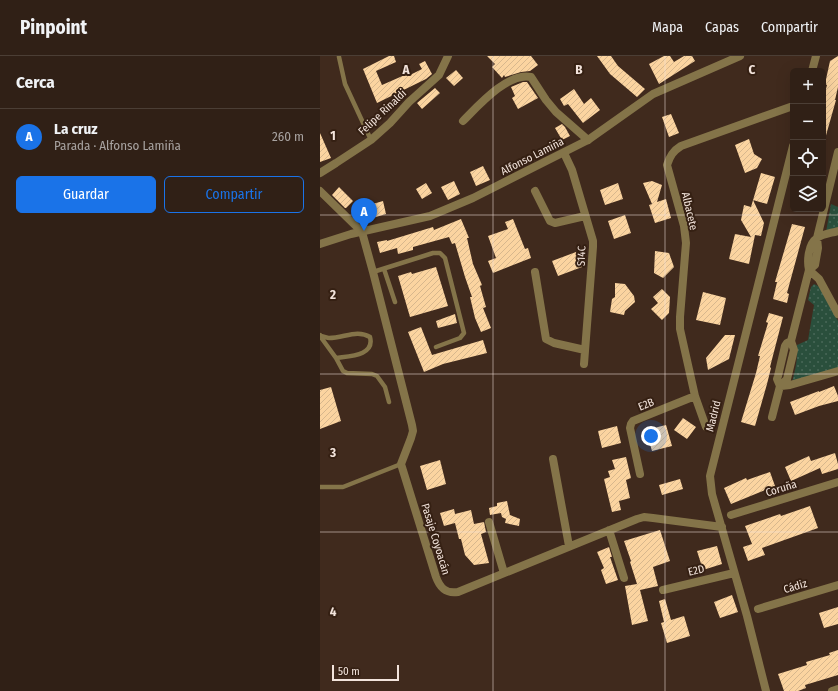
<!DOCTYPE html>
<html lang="es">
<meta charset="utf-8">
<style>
:root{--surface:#302016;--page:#3c2d23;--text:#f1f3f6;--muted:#a8a3a1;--line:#4b3e35;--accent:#1a73e8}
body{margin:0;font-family:"Fira Sans Condensed",sans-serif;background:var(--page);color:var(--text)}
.controls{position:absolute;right:12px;top:12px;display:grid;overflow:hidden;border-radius:6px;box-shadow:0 4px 16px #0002}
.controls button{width:36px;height:36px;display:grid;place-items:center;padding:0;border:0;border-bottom:1px solid var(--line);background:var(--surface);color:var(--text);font:20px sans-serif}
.scale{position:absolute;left:12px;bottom:10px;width:67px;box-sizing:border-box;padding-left:4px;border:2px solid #f3e4dc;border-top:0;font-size:11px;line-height:14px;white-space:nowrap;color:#f3e4dc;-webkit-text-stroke:3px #352013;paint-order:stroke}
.you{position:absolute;left:331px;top:380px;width:14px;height:14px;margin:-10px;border:3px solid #fff;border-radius:50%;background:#1a73e8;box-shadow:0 0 0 6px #1a73e833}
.badge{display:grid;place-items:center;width:26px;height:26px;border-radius:50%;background:var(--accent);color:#fff;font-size:13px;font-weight:700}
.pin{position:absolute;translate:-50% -33px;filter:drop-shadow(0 1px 2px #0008)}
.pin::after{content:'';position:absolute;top:21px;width:14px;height:12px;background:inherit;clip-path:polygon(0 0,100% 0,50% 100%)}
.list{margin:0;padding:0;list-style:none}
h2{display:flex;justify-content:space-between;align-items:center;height:52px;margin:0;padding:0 16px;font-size:17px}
h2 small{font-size:13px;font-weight:400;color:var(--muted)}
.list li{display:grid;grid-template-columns:26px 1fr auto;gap:12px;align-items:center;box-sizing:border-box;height:56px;padding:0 16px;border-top:1px solid var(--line)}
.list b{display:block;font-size:15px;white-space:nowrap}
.list p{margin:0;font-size:13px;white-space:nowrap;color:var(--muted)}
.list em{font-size:13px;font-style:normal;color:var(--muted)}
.actions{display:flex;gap:8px;padding:12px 16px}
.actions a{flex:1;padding:9px 0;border:1px solid var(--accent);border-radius:6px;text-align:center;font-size:14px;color:var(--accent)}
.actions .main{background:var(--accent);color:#fff}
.icon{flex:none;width:22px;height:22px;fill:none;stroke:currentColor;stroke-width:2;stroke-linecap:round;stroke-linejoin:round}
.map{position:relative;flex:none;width:518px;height:635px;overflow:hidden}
header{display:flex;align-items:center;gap:24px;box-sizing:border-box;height:56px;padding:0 20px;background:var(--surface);border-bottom:1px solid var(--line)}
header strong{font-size:19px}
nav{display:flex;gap:22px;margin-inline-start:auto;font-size:14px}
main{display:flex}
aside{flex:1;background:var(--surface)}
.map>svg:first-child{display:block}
.green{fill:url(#green-dots)}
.building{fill:url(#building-hatch)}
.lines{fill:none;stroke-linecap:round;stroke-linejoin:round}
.service{stroke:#847449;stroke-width:4.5}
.minor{stroke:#847449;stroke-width:8}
.tertiary{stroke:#847449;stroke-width:8}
.grid{fill:none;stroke:#f3e4dc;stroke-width:1;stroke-opacity:0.55}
.labels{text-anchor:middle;stroke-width:4;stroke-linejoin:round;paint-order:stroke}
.street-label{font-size:11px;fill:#f3e4dc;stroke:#352013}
.grid-label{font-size:13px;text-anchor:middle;font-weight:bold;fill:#f3e4dc;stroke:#352013;stroke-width:4;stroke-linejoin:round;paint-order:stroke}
</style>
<header>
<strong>Pinpoint</strong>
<nav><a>Mapa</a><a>Capas</a><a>Compartir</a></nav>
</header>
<main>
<aside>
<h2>Cerca<small></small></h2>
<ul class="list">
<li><span class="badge">A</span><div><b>La cruz</b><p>Parada · Alfonso Lamiña</p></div><em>260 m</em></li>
</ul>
<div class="actions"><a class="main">Guardar</a><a>Compartir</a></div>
</aside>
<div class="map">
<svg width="518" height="635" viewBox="0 0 518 635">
<defs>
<pattern id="green-dots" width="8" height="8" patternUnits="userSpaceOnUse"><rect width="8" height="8" fill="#2a4f3c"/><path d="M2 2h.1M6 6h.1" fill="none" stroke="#496858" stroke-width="1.8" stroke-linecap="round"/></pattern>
<pattern id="building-hatch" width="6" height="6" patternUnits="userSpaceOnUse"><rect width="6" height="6" fill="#fbd4a0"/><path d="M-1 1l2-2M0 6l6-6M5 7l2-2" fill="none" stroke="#d7b78d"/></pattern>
</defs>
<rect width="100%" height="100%" fill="#402a1d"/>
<path class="green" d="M511,148L518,151V171L506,176Z
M494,228L498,230L502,234L518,265V315L471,330C475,316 478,303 477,289L488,284L494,249L488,244L491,231Z"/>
<path class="building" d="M69,0H74L76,6L56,15L62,29L87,18L88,20L102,13L99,8L105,5L112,18L106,23L57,47L43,13Z
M167,0H211L218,9L210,15L201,16L185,21L184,19L182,22L172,11L175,8Z
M277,0H291L298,10L325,33L317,41L290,18Z
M344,0H350L354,6L364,0H372L375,5L339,28L329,8Z
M518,0V31L515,44H516L505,83H503V44L507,29L505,28L510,5Z
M136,14L143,22L134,30L126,22Z
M203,26H207L218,42L198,53L192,42L195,40L191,31Z
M115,32L120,37L102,53L97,47Z
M254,33L264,48L271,42L280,54L263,67L248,48L244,50L240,43Z
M351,58L359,77L349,81L342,61Z
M242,68L245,71L250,80L242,84L235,72Z
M0,77L11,102L0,106Z
M429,83L434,98L442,103L437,112L425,117L415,89Z
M163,110L170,124L156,130L150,116Z
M441,117L455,121L447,148L433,144L444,167L441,180L435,179L429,208L409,203L415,178L431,181L421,164L424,149L431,151Z
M134,125L140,138L128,144L121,131Z
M332,125L342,129L337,146L346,143L351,162L335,167L329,149L332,148L323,127Z
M106,127L112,137L102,143L96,133Z
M298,127L303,143L285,149L280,134Z
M19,131L33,145L26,152H25L12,139Z
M63,145L66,158L39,166L33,160L32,154Z
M305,159L311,177L294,183L288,165Z
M141,163L149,182H147L153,208L162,229L160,230L166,251L163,252L171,272L161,276L155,262L150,241H152L145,221L135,187L132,188L129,181L93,191V194L78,198L77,192L60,197L57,186L67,184V185L113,171L114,174Z
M193,163L205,193L208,192L211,202L173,217L168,205L176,202L168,180L188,173L185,166Z
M472,168L485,171L467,237L469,238L467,247L453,243L457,226H455Z
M335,195L349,197L354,211L343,222L334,217Z
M256,196L262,211L238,220L232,205Z
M116,211L128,250L90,261L78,220L91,216L92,218Z
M295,227L305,228L314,240L315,246L305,255L304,259L290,256L292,243L295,241Z
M342,233L350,241L349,257L342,264L331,253L338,247L333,241Z
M383,236L406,242L400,269L376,264Z
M449,257L463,261L450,311L451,312L447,328L435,370L421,366L436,317L440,300H438L448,267L446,266Z
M135,258L137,267L118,272L116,265Z
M101,271L112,299L163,284L167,297L123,308L104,316L88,276Z
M405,279H415L409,303L388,314L386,302Z
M514,330L518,340V345L499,350L475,359L470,346L499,335V336Z
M11,331L21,365L0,373V334Z
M363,362L376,371L367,383L354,374Z
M346,369L352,390L332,395L326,374Z
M297,370L301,387L282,392L278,375Z
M515,397L518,408V413L502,418L500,412L471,425L465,411L489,400L491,405Z
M306,401L311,422L306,424L310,442L299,445L301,454L292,456L284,423L290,421L288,415L295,413L292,404Z
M120,404L126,428L107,434L100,410Z
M450,416L455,430L411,448L404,432L426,422L427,424Z
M360,423L363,433L342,439L339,429Z
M187,445L190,459L200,463L199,470L185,467L186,463L182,461L181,457L170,459L169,452L177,450V447Z
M490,450L498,472L442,492L445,499L428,505L423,491L432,488L425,470L460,458L461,460Z
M134,453L135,458L151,454L154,468L164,466L166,476L161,478L169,507L154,509L145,499L141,483H139L135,467L124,470L120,457Z
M340,474L350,505L333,511L338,530L320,534L328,565L312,569L305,530L317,528L310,506L311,505L304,485Z
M397,490L402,508L383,514L377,495Z
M289,491L292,501H290L298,524L286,528L281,514L284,512L277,496Z
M412,539L418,556L400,562L394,546Z
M345,543L351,564L364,560L370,580L347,587L341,567L344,566L339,545Z
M518,551V568L504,572L499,557Z
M518,594V619L485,629L486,632L478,635H464L458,618L487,609L486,606L510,599L509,597Z"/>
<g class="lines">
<path class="service" d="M19,1L25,28L51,84
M64,213L75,246
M53,216L113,197H120L125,202L144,277L140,282L116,291
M0,279V280L16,302C29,300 55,300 50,281C37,273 24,282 9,282C7,282 3,280 0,280
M16,302L23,315L27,317L52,318L57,320L65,331L69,346
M0,431H23L81,408"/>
<path class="minor" d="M492,15L496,0
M143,65C158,50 188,16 211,21L226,44L236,56L268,84
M244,97L252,114L273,185V191L264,308
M0,117L16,107L51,84L70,67L89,46L119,19L128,0
M0,135L42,176L53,216L92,369L93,375L91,382L81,408L116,521C120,532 126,538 138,536L317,463L324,461L333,462L402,471
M215,135L230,165L235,167L265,160
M489,214L495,209L498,192L497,182L518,96
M489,214L499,223L518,258
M215,216L226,283L234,287L265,294
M460,330L457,323L458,320L465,290L467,287L471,285L489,214C487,205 488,188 497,182C502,178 512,177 518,175
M461,330L470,329L518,315
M452,361L460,330L467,323L474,294L471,285
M386,371L375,340L360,273V261L366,187L364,170L347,109C350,100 353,95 361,90L473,50
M233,403L249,490
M320,418L310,372L311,368L313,365L375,340
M411,459L518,426
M169,466L184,517
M289,474L304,522
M343,534L414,517
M438,553L518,529
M446,635L427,560L392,438L390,420L473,90
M512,635L518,633"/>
<path class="tertiary" d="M0,188L31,178L110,160L153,142L268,84L333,38L420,0"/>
</g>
<path class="grid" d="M173,0V635M345,0V635M0,159H518M0,318H518M0,476H518"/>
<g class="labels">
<g class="street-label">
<text transform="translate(62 56) rotate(-43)" y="4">Felipe Rinaldi</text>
<text transform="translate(212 100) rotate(-27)" y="4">Alfonso Lamiña</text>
<text transform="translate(370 155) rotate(77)" y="4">Albacete</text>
<text transform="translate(261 200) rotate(-88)" y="4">S14C</text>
<text transform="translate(326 348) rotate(-22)" y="4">E2B</text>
<text transform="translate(393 360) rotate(-76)" y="4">Madrid</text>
<text transform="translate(461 432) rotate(-17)" y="4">Coruña</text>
<text transform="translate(116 483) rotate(73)" y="4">Pasaje Coyoacán</text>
<text transform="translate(376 514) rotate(-13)" y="4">E2D</text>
<text transform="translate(475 530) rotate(-16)" y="4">Cádiz</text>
</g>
</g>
<g class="grid-label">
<text x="86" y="18">A</text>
<text x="259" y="18">B</text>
<text x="432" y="18">C</text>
<text x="13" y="84">1</text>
<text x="13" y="243">2</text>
<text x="13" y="401">3</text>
<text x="13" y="560">4</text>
</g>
</svg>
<div class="controls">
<button>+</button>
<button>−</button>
<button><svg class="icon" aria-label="locate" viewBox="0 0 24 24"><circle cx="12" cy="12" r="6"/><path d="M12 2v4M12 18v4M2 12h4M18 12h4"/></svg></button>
<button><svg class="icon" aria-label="layers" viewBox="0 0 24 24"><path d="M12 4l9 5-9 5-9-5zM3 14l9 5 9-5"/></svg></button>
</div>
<div class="scale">50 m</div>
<div class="you"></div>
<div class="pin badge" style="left:44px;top:175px">A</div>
</div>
</main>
